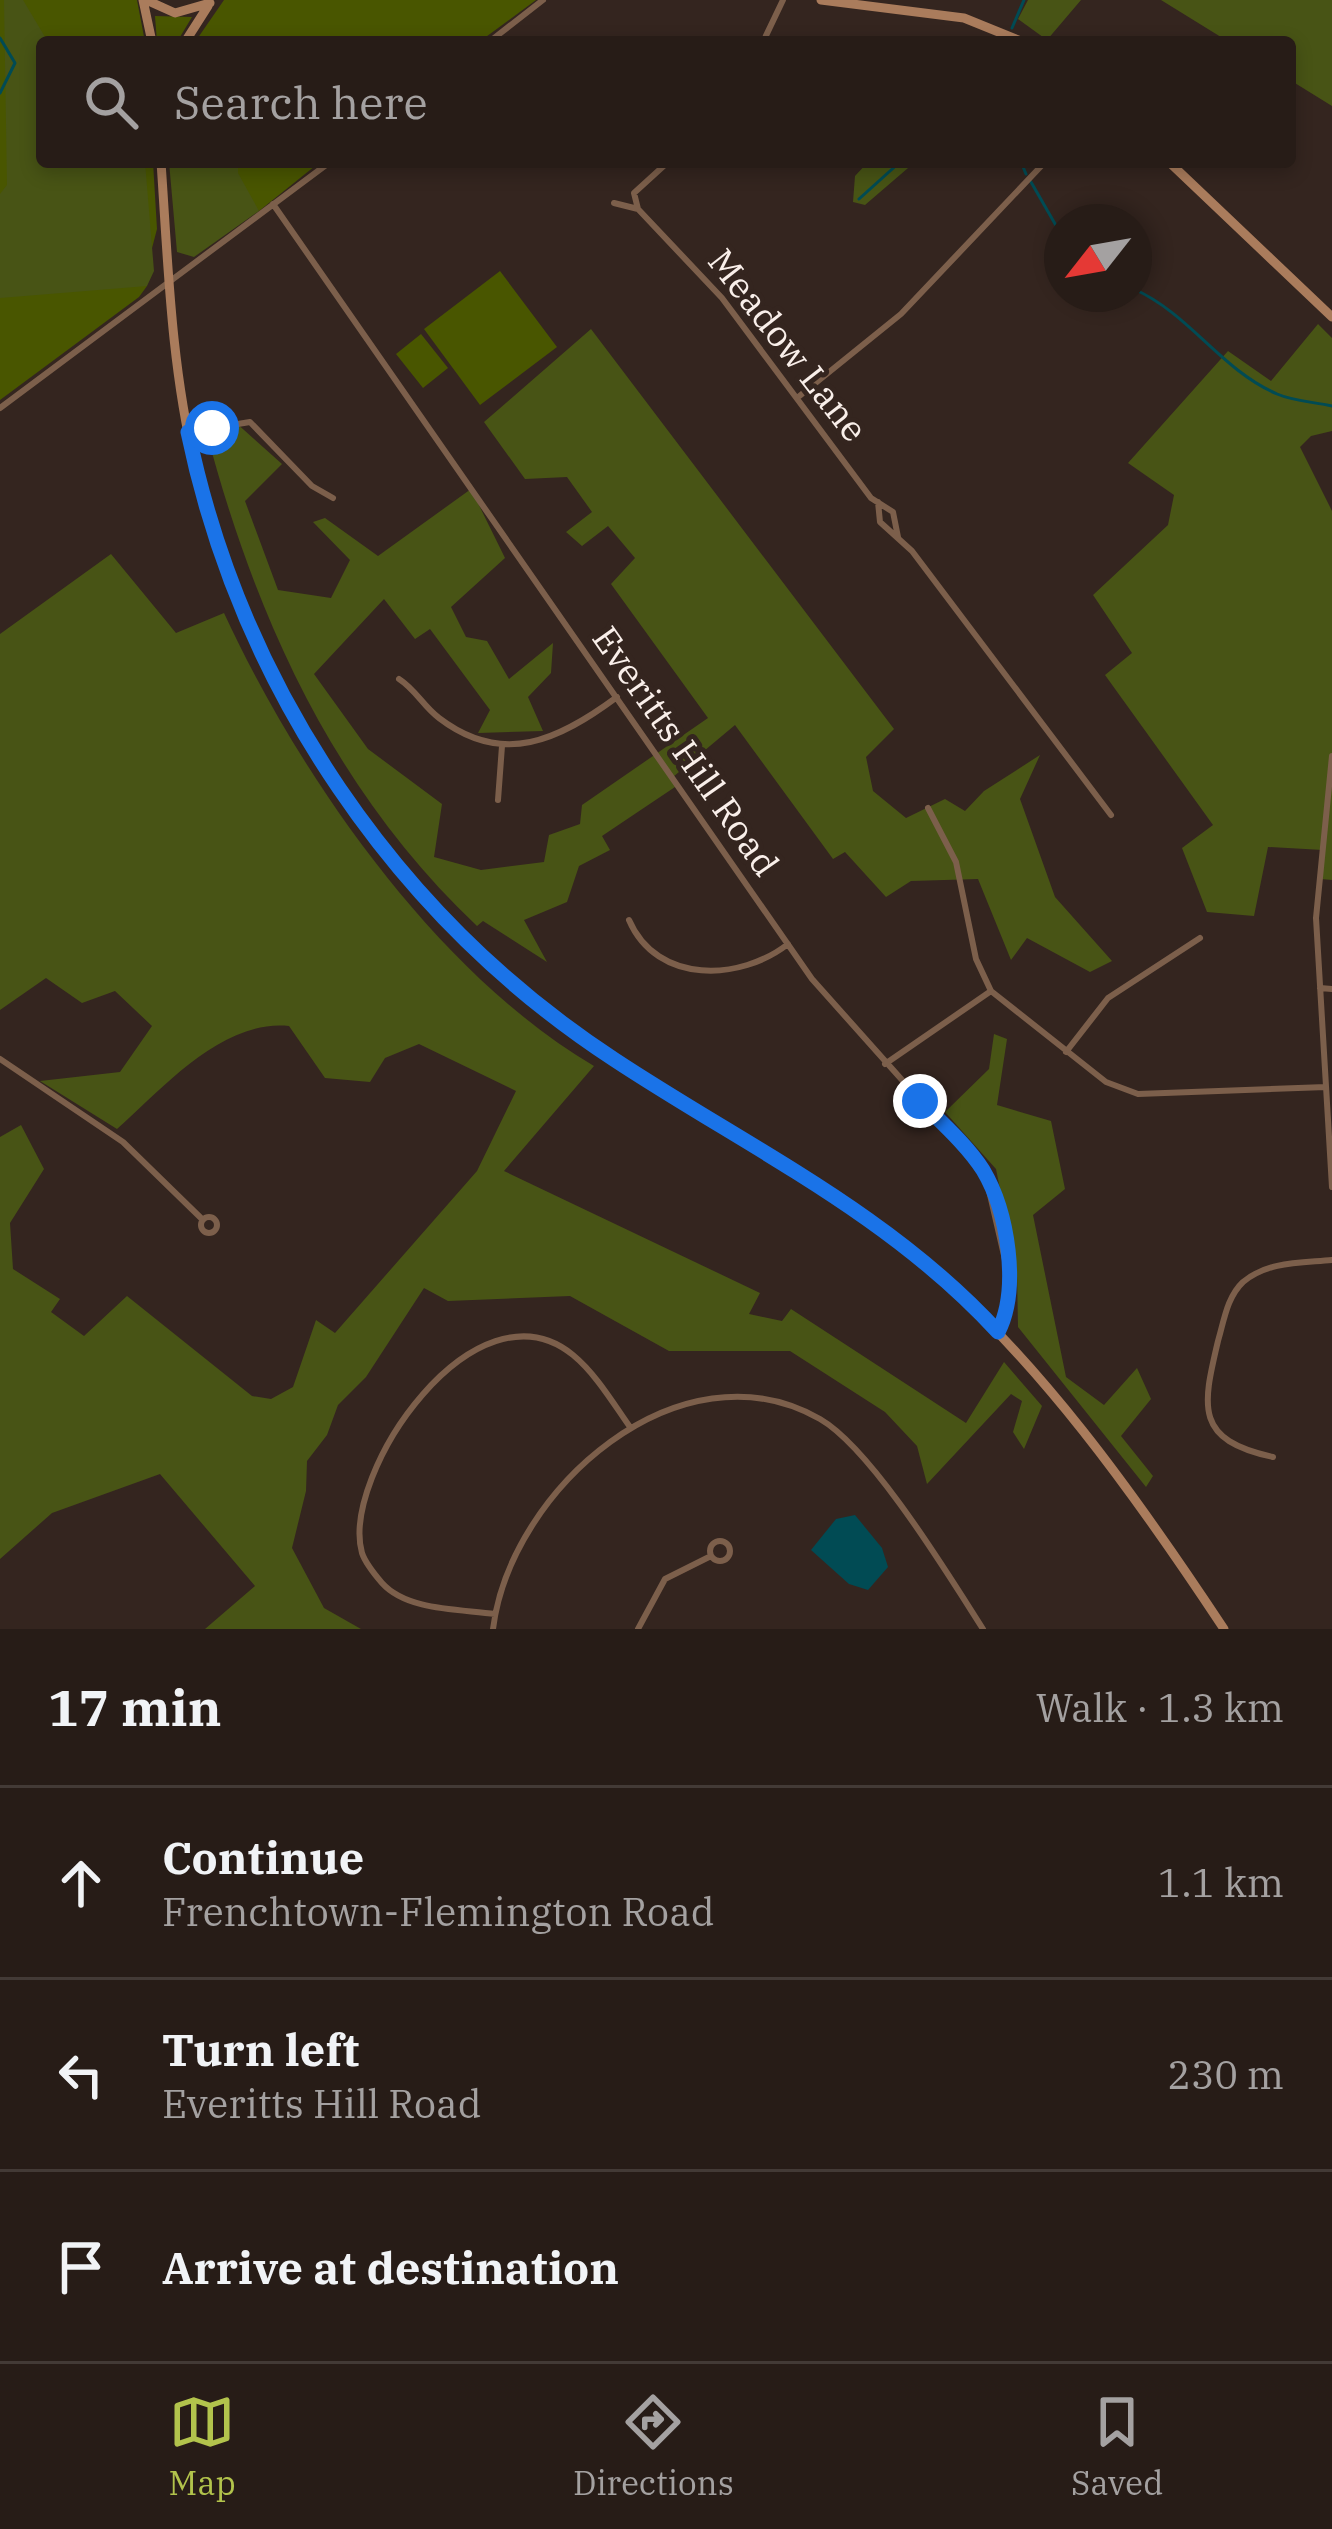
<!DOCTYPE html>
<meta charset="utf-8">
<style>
:root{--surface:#271c17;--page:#332924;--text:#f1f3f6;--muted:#a4a1a1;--line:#433a36;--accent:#b2c34c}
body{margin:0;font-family:"IBM Plex Serif",serif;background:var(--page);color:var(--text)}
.compass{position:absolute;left:1044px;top:204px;width:108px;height:108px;border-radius:50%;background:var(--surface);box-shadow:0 6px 18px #0003;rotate:239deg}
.stop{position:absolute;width:36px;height:36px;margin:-27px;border:9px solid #1a73e8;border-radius:50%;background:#fff}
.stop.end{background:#1a73e8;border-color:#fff;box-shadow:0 3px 12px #0008}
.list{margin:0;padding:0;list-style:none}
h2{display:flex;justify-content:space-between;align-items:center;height:156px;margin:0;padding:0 48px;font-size:51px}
h2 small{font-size:39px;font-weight:400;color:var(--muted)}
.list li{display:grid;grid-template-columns:78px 1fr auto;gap:36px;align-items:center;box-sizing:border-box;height:192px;padding:0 48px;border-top:3px solid var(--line)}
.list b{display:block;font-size:45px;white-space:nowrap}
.list p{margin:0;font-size:39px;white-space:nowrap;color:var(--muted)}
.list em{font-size:39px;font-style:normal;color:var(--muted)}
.icon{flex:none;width:66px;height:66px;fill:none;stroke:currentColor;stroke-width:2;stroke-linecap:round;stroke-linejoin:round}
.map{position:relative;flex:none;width:1332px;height:1629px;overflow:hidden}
.search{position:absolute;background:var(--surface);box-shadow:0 6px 18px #0003;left:36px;right:36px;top:36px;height:132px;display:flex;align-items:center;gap:30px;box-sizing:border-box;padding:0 42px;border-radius:12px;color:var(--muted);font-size:45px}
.sheet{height:732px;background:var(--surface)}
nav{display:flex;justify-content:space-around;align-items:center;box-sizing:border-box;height:168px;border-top:3px solid var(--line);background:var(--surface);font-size:33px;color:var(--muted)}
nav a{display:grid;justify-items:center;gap:6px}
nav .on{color:var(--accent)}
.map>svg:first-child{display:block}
.green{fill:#495600}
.forest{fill:#485415}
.water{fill:#014b54}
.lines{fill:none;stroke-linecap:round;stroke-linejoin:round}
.stream{stroke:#014b54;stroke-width:3}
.minor{stroke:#7c5f4b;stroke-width:6}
.secondary{stroke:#aa7c5c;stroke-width:9}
.route{stroke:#1a73e8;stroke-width:15}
.labels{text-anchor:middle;stroke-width:10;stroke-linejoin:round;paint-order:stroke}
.street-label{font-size:36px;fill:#f9efea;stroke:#34251f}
</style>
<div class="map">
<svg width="1332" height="1629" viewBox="0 0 1332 1629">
<rect width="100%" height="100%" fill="#34251f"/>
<path class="green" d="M0,0H137L145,42H42V162H153L157,229L143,283L147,286L139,297L0,400Z
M224,0H536L479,42H195Z
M155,16L192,17L177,42H157Z
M191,162H320L259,211Z
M500,271L557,347L480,405L424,329Z
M421,334L448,368L423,388L396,354Z"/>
<path class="forest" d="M4,0H23L48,42H42V162H145L154,271L147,286L0,298V194L7,185Z
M1028,0H1081L1047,40L1018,19Z
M1161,0H1332V106L1290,80V42H1229Z
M169,162H238V173L259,211L194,257L177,252Z
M868,162H915L865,205L853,202L855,176Z
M1318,324L1332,338V431L1311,436L1300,447L1332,511V880L1321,879L1323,850L1268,847L1254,916L1207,912L1182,848L1213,825L1105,675L1132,653L1093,595L1168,525L1174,495L1128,463L1228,351L1271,381Z
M591,329L894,729L866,757L873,791L906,818L945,799L965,811L984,791L1040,755L1020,799L1055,897L1112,961L1090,972L1027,938L1011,960L978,879L911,881L886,897L845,852L833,859L735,725L673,777L678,785L602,836L610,850L579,866L567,902L524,920L547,962L483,921L477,926C335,792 256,619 207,434L234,421L282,464L245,501L278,590L331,598L350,560L313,522L325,518L378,556L471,489L505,558L451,607L466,637L487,641L509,679L553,643L551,673L528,697L543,731L478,733L490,710L430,629L415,639L384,599L314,674L368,749L442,804L434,857L481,870L544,862L549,835L580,824L582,805L708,718L611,584L635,558L608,526L582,546L566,532L592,512L567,477L525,479L484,422Z
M111,554L176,633L224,613C300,777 436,973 594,1066L504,1171L760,1293L749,1314L782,1321L791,1309L966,1423L1004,1362L1042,1406L1024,1449L1013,1432L1022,1401L1011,1394L927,1484L917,1446L885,1412L790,1351H669L570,1296L448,1301L424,1288L366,1377L338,1405L327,1435L307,1461L306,1491L292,1548L324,1608L361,1629H205L255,1586L160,1474L52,1513L0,1559V1137L21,1125L44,1169L10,1223L13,1269L60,1299L51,1312L84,1336L127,1296L252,1396L271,1399L293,1387L316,1320L335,1333L477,1171L516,1091L419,1044L385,1058L370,1082L325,1078L289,1026C222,1019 163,1088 117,1129L40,1081L120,1072L152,1026L115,991L82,1003L46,978L0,1010V634Z
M994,1034L1007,1039L997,1105L1051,1121L1065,1189L1033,1215L1066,1377L1104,1405L1137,1368L1151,1399L1121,1436L1153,1476L1146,1487L1018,1327L1017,1274L996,1169L945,1112L989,1069Z"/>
<path class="water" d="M855,1515L882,1548L888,1567L868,1590L849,1584L811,1550L836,1519Z"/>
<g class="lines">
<path class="stream" d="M1012,28L1024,0
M0,38L15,63L0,93
M1021,162L1026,174
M1031,182L1062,236
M859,199L900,162
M1134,289C1191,315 1220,369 1277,394C1293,401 1314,402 1332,406"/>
<path class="minor" d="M489,42L543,0
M763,42L783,0
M668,162L634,193L638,209L722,298L871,498L893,512L898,537
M614,203L638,209
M273,204L812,979L985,1173L1009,1277V1308L997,1332
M797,398L901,314L1045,162
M0,408L330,162
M189,432L250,422L312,486L333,498
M878,502L880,522L912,551L1111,815
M399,679C416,690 423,706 439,718C503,767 559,740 617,697
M1332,756L1316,918L1332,1187
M498,800L502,746
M928,808L956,862L976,959L991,991L1106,1082L1138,1094L1326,1087
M629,920C657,985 741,981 788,944
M1320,988L1332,989
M1066,1052L1108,998L1200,938
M0,1059L123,1142L203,1220
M885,1064L991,991
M201 1225a8 8 0 1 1 16 0a8 8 0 1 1-16 0Z
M1273,1457C1195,1440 1202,1408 1218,1341C1224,1321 1227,1297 1243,1282C1268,1261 1302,1263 1332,1260
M710 1551a10 10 0 1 1 20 0a10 10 0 1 1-20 0Z
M495,1614C460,1609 407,1611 382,1583C376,1576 365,1562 362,1553C340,1475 475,1275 573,1355C596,1374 613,1403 630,1427
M493,1629C510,1490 680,1339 820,1419C872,1449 949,1576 983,1629
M638,1629L665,1579L711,1556"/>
<path class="secondary" d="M143,0L152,42
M146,0L175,13L210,3
M821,0L964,18L1023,42
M185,42L208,6
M161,162C168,263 171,366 195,465C252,703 398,908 597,1048C701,1121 818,1172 916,1255C1039,1359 1136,1496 1224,1629
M1169,162L1332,317"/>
</g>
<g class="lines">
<path class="route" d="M212,428L188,432C241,688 396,917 615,1060C747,1147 889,1213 998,1332C1020,1289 1008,1212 983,1170C967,1145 941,1122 920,1101"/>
</g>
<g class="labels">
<g class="street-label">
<text transform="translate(788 345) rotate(52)" y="13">Meadow Lane</text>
<text transform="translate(686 751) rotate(55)" y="13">Everitts Hill Road</text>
</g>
</g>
</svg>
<svg class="compass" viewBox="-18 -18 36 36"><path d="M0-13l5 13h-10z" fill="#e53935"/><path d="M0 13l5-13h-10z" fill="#a4a1a1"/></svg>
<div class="stop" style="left:212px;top:428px"></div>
<div class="stop end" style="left:920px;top:1101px"></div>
<div class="search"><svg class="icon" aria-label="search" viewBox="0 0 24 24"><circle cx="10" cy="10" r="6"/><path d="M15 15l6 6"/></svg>Search here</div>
</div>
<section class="sheet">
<h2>17 min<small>Walk · 1.3 km</small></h2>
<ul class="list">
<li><svg class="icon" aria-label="ahead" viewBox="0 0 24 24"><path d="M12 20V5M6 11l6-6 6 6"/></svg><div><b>Continue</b><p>Frenchtown-Flemington Road</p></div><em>1.1 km</em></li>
<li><svg class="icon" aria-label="left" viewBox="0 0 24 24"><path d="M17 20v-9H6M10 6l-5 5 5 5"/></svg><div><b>Turn left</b><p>Everitts Hill Road</p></div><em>230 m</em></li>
<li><svg class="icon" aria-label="arrive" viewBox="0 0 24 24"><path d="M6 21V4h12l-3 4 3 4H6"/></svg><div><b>Arrive at destination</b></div></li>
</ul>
</section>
<nav>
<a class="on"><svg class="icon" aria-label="map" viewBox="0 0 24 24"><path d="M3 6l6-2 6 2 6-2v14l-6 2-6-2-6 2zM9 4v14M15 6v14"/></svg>Map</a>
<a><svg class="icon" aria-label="directions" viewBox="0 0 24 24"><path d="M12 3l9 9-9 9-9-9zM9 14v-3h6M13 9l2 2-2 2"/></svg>Directions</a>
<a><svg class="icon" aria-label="saved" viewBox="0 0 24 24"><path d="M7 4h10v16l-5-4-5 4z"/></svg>Saved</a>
</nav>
